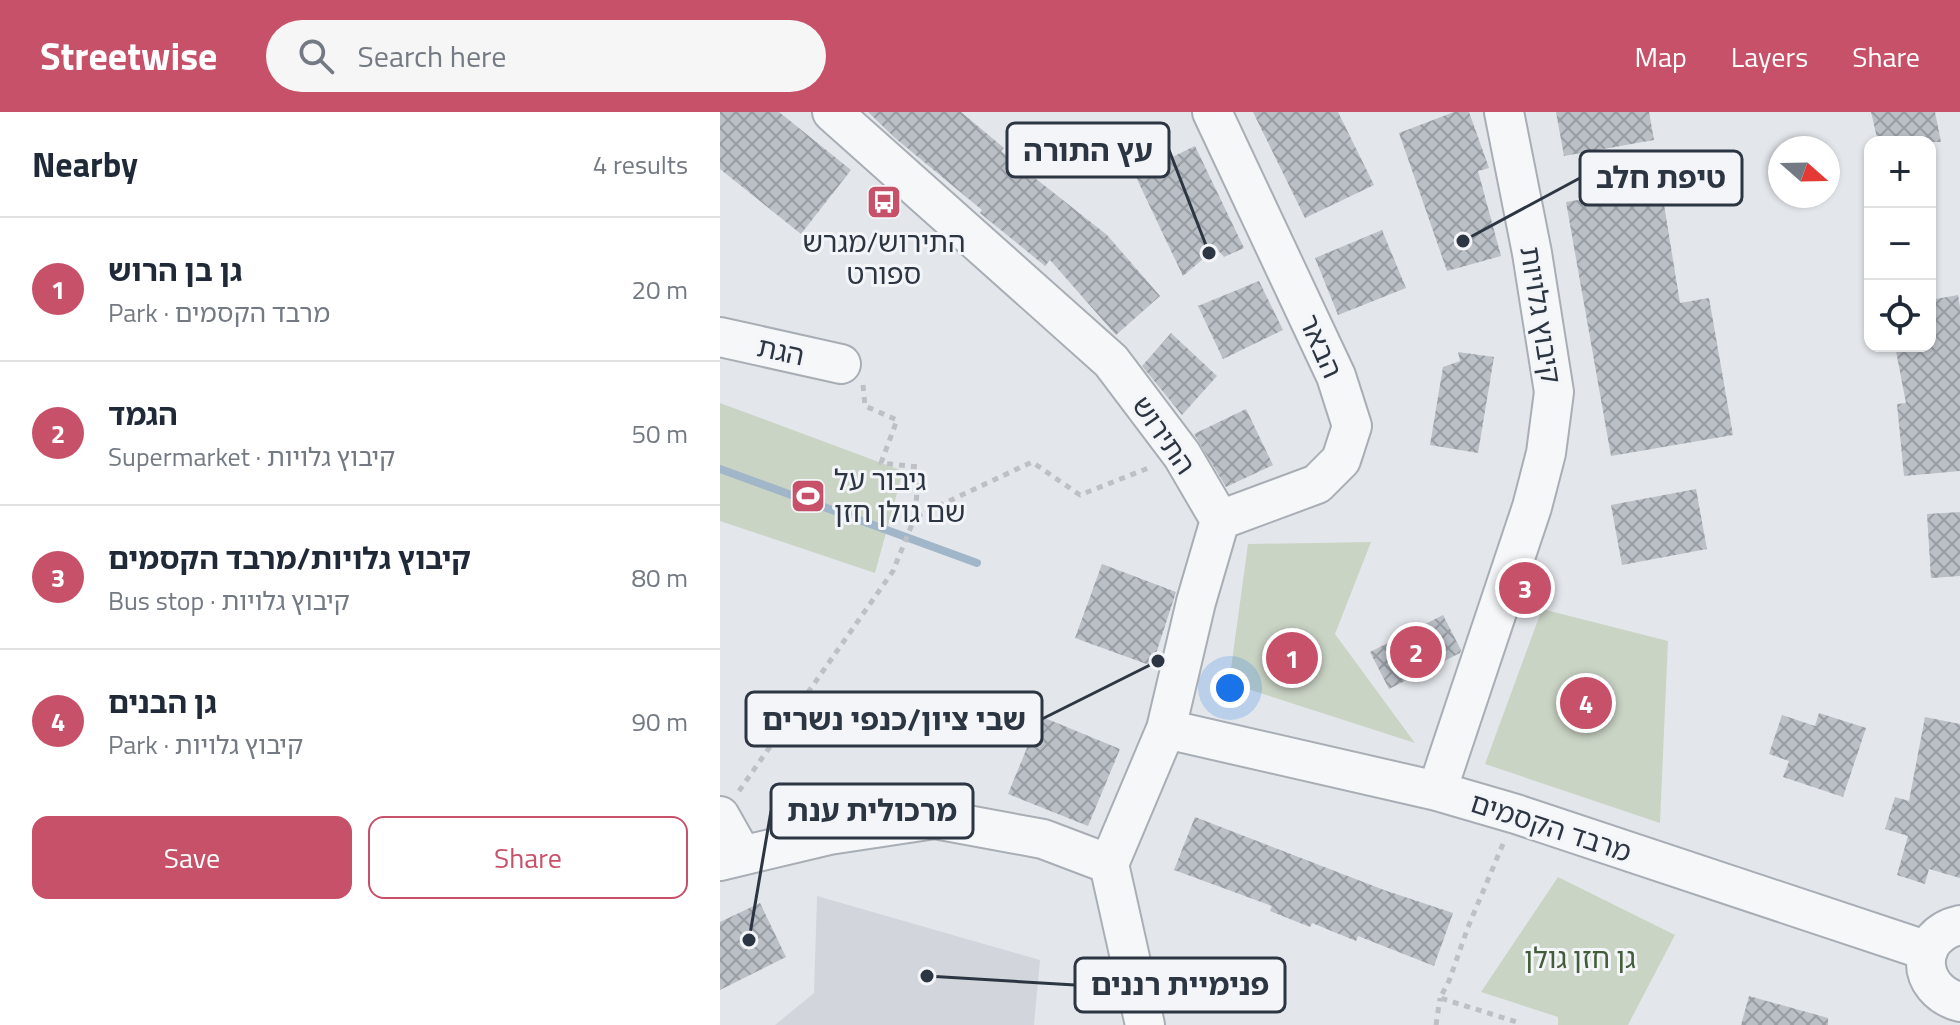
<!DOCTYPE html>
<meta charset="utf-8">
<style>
:root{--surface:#fff;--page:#f6f6f7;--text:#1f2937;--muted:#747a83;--line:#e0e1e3;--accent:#c75169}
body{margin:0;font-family:"Titillium Web","Noto Sans Hebrew",sans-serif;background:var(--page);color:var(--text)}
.controls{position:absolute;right:24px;top:24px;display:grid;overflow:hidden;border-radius:16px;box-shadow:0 2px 6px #0004}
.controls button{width:72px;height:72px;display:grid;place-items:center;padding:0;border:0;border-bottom:2px solid var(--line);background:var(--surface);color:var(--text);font:40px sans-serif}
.compass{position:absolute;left:1048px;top:24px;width:72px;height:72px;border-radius:50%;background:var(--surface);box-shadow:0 2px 6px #0004;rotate:110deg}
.you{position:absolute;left:510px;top:576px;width:28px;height:28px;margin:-20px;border:6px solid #fff;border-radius:50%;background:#1a73e8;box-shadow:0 0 0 12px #1a73e833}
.badge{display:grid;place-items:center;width:52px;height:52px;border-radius:50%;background:var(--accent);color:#fff;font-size:26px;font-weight:700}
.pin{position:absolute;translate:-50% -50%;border:4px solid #fff;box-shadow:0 2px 8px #0006}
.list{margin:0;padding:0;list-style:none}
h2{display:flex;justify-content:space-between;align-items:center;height:104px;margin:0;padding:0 32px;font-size:34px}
h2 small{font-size:26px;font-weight:400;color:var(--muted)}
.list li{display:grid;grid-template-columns:52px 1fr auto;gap:24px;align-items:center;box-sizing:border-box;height:144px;padding:0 32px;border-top:2px solid var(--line)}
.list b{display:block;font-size:30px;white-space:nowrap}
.list p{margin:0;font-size:26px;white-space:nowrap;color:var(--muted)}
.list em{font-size:26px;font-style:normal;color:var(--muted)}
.actions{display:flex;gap:16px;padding:24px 32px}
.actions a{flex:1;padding:18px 0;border:2px solid var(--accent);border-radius:16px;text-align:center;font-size:28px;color:var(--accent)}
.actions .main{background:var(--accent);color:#fff}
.icon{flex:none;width:44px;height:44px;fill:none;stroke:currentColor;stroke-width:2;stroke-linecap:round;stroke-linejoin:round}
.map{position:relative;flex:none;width:1240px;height:913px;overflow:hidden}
header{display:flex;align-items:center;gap:48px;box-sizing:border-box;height:112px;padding:0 40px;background:var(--accent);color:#fff}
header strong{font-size:38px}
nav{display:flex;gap:44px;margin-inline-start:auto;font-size:28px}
.search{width:560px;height:72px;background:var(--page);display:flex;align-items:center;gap:20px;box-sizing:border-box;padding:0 28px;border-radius:44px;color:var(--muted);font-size:30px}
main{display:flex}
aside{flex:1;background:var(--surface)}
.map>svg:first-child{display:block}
.built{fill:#d2d6dc}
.green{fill:#cad4c5}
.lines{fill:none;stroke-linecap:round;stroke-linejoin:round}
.stream{stroke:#a1b6c8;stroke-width:8}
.building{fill:url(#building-cross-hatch)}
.minor-casing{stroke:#a8aeb5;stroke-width:42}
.path{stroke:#bdc1c6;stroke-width:5;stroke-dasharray:6 6;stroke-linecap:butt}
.minor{stroke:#f6f7f9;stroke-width:38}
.labels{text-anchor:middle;stroke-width:6;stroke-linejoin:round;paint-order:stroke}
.poi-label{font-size:28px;fill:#2c3542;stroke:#f3f5f8}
.street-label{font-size:28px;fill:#2c3542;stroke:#f3f5f8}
.park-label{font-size:28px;fill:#435d3a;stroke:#f3f5f8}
.leader{fill:none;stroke:#2c3542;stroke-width:3}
.callout-dot{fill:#2c3542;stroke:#f3f5f8;stroke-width:3}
.callout{fill:#f3f5f8;stroke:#2c3542;stroke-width:3}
.callout-label{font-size:30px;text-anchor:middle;font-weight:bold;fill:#2c3542}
</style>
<header>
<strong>Streetwise</strong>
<div class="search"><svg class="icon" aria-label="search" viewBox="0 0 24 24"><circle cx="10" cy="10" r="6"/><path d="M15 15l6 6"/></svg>Search here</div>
<nav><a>Map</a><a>Layers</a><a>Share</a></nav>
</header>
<main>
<aside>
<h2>Nearby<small>4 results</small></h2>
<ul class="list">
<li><span class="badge">1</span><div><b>גן בן הרוש</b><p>Park · מרבד הקסמים</p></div><em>20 m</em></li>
<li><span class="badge">2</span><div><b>הגמד</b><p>Supermarket · קיבוץ גלויות</p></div><em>50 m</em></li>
<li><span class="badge">3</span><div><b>קיבוץ גלויות/מרבד הקסמים</b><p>Bus stop · קיבוץ גלויות</p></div><em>80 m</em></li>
<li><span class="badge">4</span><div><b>גן הבנים</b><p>Park · קיבוץ גלויות</p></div><em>90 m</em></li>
</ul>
<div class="actions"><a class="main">Save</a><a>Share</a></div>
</aside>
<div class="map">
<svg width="1240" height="913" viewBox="0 0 1240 913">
<defs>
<pattern id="building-cross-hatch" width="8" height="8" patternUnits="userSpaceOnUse" patternTransform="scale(2)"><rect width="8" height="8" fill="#bbc0c7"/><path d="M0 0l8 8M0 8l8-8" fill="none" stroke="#989da3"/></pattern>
</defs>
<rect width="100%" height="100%" fill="#e3e7eb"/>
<path class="built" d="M97,784L320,848L314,913H55L94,881Z"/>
<path class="green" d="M0,291L183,359L155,461L0,409Z
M651,430L615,522L695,631L509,571L528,432Z
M822,497L948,529L940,711L765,652Z
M838,765L955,823L908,913H838V905L761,880Z"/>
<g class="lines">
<path class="stream" d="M0,357L257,451"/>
</g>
<path class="building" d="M0,0H59L131,58L81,122L0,57Z
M148,0H241L284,36L281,39L387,123L440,184L396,223L330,148L325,154L260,101L262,98L175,26Z
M533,0H618L654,73L585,106Z
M734,0H749L769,56L758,59L781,144L727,159L679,21Z
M836,0H929L934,28L844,44Z
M1151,0H1215L1221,30H1158Z
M475,34L524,136L504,145L496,136L463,164L415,63Z
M941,74L960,191L989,186L1013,323L891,344L846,90Z
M662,118L686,176L618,203L595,146Z
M539,169L563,218L503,247L478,194Z
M1238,183L1240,195V359L1184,364L1177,292L1186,291L1175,234H1210V188Z
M451,221L497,264L462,303L422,254Z
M738,240L774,245L758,341L710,333L723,255L740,249Z
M526,297L553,353L506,375L474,322Z
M976,377L987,437L902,453L891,393Z
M1240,400V464L1211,466L1207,402Z
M382,452L456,480L432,554L355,526Z
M723,503L741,538L740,541L669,577L650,540Z
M1099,601L1146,616L1123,685L1063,665L1069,649L1049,642L1062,603L1095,614Z
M320,604L400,637L368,714L288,682Z
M1205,605L1240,612V766L1209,757L1205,772L1177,763L1188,724L1165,717L1175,685L1189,689Z
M475,705L664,778L733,801L714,854L638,824L636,829L592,811L590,815L550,799L552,794L454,758Z
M40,791L66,845L0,878V810Z
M1029,884L1108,906V913H1021Z"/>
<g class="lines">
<g class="minor-casing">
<path id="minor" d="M112,0L391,249L462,343L500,408L476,490L446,617L389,752
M492,0L616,264L632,314L621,348L597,372L500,408
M0,225L121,252
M446,617L717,679L796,702L1208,839
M717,679L812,395L826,341L834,280L812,141L784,0
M0,704L22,743
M0,749L109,723L215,707L323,727L389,752
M389,752L425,913
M1240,813C1194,823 1195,878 1240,890"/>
</g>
<path class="path" d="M143,273L145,294L177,308L161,351L199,355L195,405L312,350L360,383L431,355
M19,679L173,459L195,405
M783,732L748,815L729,869L720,886L797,910V913
M716,913L720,886"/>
<use href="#minor" class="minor"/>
</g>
<defs>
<g id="bus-square" transform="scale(1.8)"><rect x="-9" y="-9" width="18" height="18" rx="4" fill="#c75169" stroke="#f3f5f8"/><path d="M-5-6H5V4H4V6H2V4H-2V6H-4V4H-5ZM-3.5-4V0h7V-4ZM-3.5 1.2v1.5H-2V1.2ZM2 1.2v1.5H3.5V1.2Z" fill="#fff"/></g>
<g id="stadium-square" transform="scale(1.8)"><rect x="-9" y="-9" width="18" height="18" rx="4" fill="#c75169" stroke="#f3f5f8"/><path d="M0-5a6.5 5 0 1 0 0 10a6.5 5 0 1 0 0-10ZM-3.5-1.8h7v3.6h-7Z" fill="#fff"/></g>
</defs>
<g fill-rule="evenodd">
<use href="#bus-square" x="164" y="90"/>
<use href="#stadium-square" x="88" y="384"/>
</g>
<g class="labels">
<g class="poi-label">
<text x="164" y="140">התירוש/מגרש<tspan x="164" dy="32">ספורט</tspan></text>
<text x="114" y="378" text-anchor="start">גיבור על<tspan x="114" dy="32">שם גולן חזן</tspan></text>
</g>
<g class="street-label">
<text transform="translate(821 203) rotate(81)" y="10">קיבוץ גלויות</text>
<text transform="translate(601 234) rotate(66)" y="10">הבאר</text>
<text transform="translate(61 239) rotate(12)" y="10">הגת</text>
<text transform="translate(444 323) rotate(55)" y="10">התירוש</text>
<text transform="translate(831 715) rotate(18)" y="10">מרבד הקסמים</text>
</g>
<g class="park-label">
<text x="860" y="856">גן חזן גולן</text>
</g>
</g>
<path class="leader" d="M489 141L449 38M743 129L860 66M438 549L322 607M29 828L51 699M207 864L355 873"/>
<g class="callout-dot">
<circle cx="489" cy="141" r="8"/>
<circle cx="743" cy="129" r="8"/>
<circle cx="438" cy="549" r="8"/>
<circle cx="29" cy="828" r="8"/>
<circle cx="207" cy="864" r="8"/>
</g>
<g class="callout">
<rect x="287" y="11" width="162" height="54" rx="8"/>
<rect x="860" y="39" width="162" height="54" rx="8"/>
<rect x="26" y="580" width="296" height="54" rx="8"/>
<rect x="51" y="672" width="202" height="54" rx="8"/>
<rect x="355" y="846" width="210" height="54" rx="8"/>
</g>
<g class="callout-label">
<text x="368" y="49">עץ התורה</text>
<text x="941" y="76">טיפת חלב</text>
<text x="174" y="618">שבי ציון/כנפי נשרים</text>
<text x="152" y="709">מרכולית ענת</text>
<text x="460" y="883">פנימיית רננים</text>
</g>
</svg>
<div class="controls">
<button>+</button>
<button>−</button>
<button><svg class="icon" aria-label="locate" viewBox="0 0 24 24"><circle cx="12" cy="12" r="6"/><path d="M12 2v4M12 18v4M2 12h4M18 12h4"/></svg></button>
</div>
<svg class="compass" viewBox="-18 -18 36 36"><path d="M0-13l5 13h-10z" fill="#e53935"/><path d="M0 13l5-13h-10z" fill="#747a83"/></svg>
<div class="you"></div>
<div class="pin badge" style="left:572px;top:546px">1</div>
<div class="pin badge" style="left:696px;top:540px">2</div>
<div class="pin badge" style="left:805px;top:476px">3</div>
<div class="pin badge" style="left:866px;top:591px">4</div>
</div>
</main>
